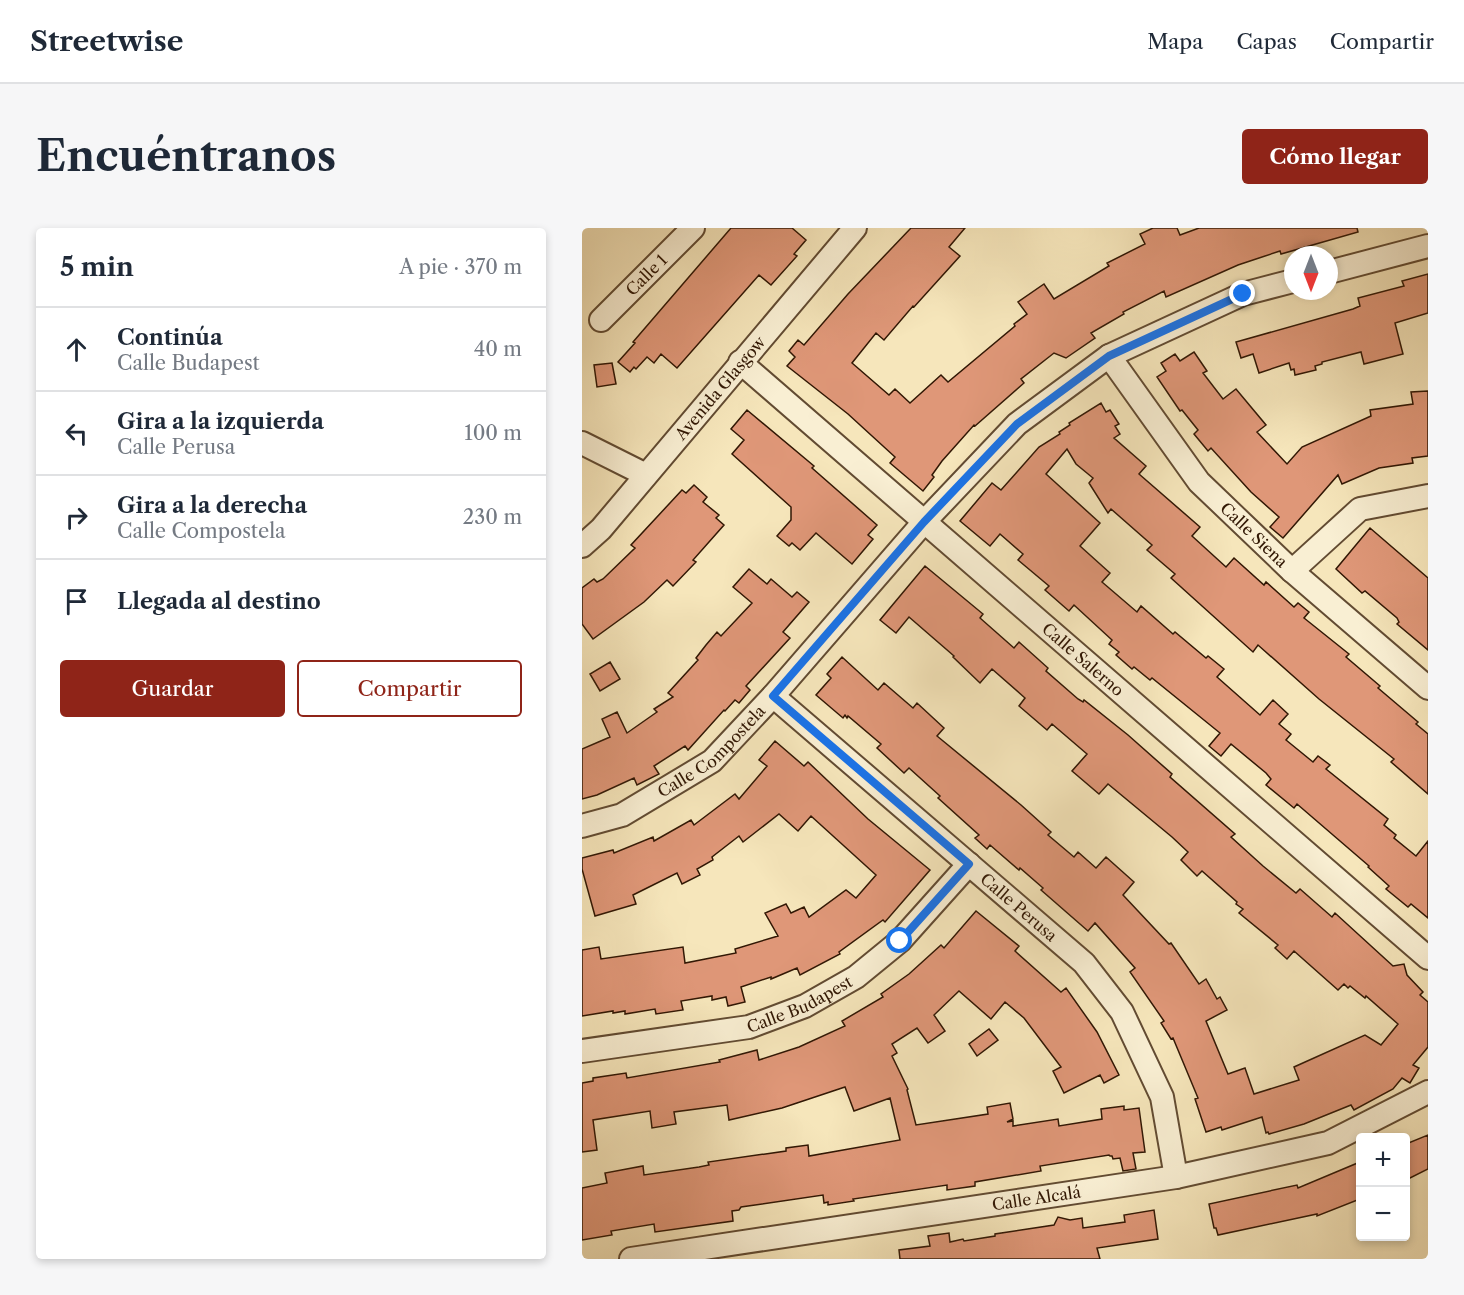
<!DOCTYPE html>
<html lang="es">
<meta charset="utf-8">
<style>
:root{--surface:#fff;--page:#f6f6f7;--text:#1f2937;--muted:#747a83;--line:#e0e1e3;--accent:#8f2418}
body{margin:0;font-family:"Libre Caslon Text",serif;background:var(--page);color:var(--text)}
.controls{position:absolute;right:18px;bottom:18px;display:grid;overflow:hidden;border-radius:6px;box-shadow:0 3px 9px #0003}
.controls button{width:54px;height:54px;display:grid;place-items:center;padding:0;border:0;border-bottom:2px solid var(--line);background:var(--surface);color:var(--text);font:30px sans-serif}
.compass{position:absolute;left:702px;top:18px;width:54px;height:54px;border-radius:50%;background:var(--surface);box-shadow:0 3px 9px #0003;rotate:180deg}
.stop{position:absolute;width:18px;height:18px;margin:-14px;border:4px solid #1a73e8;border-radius:50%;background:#fff}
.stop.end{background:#1a73e8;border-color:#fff;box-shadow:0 2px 6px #0008}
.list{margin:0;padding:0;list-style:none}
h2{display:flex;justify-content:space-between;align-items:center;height:78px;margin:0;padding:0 24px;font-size:26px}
h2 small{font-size:20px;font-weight:400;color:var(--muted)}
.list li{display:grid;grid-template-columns:39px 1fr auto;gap:18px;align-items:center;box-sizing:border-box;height:84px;padding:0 24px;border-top:2px solid var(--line)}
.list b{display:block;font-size:22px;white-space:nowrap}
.list p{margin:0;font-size:20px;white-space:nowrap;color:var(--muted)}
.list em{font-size:20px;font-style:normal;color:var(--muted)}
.actions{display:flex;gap:12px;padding:18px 24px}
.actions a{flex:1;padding:14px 0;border:2px solid var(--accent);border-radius:6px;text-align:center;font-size:21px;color:var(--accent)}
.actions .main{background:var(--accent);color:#fff}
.icon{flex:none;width:33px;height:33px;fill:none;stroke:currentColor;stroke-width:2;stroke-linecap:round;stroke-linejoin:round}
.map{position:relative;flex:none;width:846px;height:1031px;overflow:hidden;border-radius:6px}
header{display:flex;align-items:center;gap:36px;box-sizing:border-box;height:84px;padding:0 30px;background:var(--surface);border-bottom:2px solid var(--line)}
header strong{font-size:28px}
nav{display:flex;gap:33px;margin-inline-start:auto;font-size:21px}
.intro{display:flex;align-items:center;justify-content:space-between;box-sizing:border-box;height:144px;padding:0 36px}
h1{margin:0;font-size:42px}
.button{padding:15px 27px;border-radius:6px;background:var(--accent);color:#fff;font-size:21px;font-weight:700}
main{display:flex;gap:36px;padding:0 36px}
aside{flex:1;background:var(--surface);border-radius:6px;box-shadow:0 3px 9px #0003}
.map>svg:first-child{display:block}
.building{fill:#df9778;stroke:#311704;stroke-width:1.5}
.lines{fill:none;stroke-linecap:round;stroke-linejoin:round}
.minor-casing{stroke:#624b32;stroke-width:26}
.minor{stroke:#f9efd3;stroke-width:22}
.route{stroke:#1a73e8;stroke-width:8}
.labels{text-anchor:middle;stroke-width:4.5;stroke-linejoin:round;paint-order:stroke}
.street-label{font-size:16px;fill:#311704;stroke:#f9efd3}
</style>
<header>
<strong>Streetwise</strong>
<nav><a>Mapa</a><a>Capas</a><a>Compartir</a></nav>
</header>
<div class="intro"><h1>Encuéntranos</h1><a class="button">Cómo llegar</a></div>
<main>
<aside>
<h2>5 min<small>A pie · 370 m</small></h2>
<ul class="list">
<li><svg class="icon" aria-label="ahead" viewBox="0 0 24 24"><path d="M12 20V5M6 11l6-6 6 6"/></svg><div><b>Continúa</b><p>Calle Budapest</p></div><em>40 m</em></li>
<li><svg class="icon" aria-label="left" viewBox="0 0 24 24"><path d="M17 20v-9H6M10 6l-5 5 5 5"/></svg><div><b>Gira a la izquierda</b><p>Calle Perusa</p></div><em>100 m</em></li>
<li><svg class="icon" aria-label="right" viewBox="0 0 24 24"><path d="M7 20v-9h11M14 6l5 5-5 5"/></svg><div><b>Gira a la derecha</b><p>Calle Compostela</p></div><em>230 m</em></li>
<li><svg class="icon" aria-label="arrive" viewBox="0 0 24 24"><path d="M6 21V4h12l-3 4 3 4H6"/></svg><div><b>Llegada al destino</b></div></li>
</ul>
<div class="actions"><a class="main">Guardar</a><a>Compartir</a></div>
</aside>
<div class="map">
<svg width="846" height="1031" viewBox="0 0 846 1031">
<rect width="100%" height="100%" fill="#f6e6bb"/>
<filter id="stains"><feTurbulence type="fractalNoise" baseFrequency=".00333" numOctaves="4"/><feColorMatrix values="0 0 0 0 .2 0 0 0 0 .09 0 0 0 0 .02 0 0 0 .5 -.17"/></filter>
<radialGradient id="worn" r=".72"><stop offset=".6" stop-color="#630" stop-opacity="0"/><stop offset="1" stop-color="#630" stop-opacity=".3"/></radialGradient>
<path class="building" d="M149,0H210L224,12L212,26L215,28L189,57L177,47L95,140L79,126L72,135L65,129L54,141L52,139L48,144L36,134L53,115L51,114Z
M329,0H383L367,19L378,28L332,79L331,78L302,112L294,105L270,135L307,167L313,161L328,175L359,147L366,154L433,98L432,96L445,86L436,74L462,56L472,71L527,38L525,35L563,16L558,6L571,0H595L598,7L617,0H775L776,4L699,26L698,23L656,37L584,69L582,63L541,84L542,86L509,105L513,110L484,130L472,125L439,151L442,155L393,198L392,197L360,233L350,247L352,249L341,263L308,235L313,229L266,186L205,138L213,129L207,123L216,112L222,117L266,66Z
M846,46V85L813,95L821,126L782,136L779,124L740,134V136L733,138L734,142L713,147L712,141L709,142L707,135L677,145L671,126L659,130L654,114L771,81L778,78L776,70L822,58L820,53Z
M612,124L625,143L621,145L641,171L654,161L684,197L675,204L705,236L720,219L789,188L788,182L831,176L829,164L846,163V228L830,230L831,235L797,240L760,256L756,247L701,310L688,299L697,289L669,264L629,220L626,223L612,206L616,202L600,182L598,183L575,149L584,143L579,135L593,126L598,133Z
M30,135L34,156L15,159L12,137Z
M519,175L524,184L528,182L537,196L533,198L538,206L532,210L564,238L557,246L618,299L610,308L644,339L652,330L682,357L684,354L712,379L716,375L727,384L722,390L767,426L764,429L798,458L796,460L836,494L834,496L846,506V566L809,534L812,531L737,471L676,417L671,424L589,350L593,346L565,322L570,317L529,281L526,285L507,255L511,250L494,236L485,221L464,246L518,295L498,318L528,345L520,354L555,384L559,378L591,406L593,404L624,430L626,428L642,441L635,449L678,487L691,472L706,486L697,496L709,506L704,512L731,534L736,528L748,537L744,541L806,591L802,597L814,607L812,610L834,628L846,613V690L829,676L826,679L804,661L807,658L786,639L787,638L715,576L712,580L684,557L689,551L684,545L649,516L639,528L627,518L638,505L570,450L568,452L552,439L550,441L534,427L537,424L527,416L530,412L492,377L487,383L463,362L467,358L436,332L441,326L418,306L408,318L378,293L410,255L419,262L457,219L478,206L477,204L488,197L487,195Z
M165,182L232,238L230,240L295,297L286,307L291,311L270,336L234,305L218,322L210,315L207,318L195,308L209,292V279L150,226L162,212L149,201Z
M112,257L125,269L121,274L137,287L134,290L142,297L111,332L114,334L91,358L85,352L62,374L11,411L0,396V360L12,351L15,354L21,351L53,320L49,317L100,262L104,265Z
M788,300L846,350V422L815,396L817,394L815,390L783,363L780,365L754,341Z
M343,338L401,386L398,390L432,420L437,414L466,440L464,443L496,471L501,474L502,472L546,507L590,546L588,549L653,606L649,609L681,638L714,665L718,661L750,689L753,685L811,738L822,736L825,747L841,764L838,767L846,774V819L831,837L837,840L828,855L820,850L811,861L772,882L769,877L722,896L687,906L686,904L684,905L680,889L640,902L639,899L624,904L613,871L616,870L591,810L589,811L579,795L582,793L548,744L553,740L513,695L506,703L459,662L461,660L438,640L437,642L408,617L405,621L393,610L397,607L356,570L358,568L327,540L322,545L295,520L299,516L266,488L265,490L263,487L261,490L234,467L249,450L245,446L260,429L296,462L302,455L331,480L335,475L362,500L355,508L439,577L469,604L466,607L492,629L496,624L514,640L524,629L552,654L541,667L587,716L589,715L617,756L624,751L635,771L638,769L645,782L624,793L646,846L663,840L672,866L717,852L712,839L783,807L799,817L816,796L784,768L783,770L768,758L766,760L762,756L756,762L712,723L705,731L693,720L696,717L657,685L661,681L654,676L655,674L620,643L615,648L599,632L606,624L590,609L526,556L517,566L490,543L505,526L470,496L465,502L437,478L443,470L410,441L398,455L371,429L372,428L327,389L314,405L298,392Z
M167,341L185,356L189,351L210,369L215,364L227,374L201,404L208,410L164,458L168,462L157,475L153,472L143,483L142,482L106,522L103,518L72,538L77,546L55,557L52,550L15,567L0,571V521L28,509L20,491L35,484L45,505L75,484L72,481L91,469L86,465L116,432L114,430L124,417L135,404L139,408L170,375L151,359Z
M28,434L38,451L18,463L8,446Z
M193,513L222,538L226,534L286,591L348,642L303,694L301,692L257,724L258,726L218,747L215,740L189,751V749L159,759L163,774L146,778L144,769L130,772V768L99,773L101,782L74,786L73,781L43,786V783L31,785V783L0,788V722L17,719L19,731L101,719L103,735L154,725L153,721L196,708L183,685L204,676L209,685L222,679L227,689L264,662L274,670L294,647L229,588L216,603L197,586L161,614L157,608L130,629L131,632L115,641L118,647L100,656L95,645L51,667L54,676L13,688L0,641V630L31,622L32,625L71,609L72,613L109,592L112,597L153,566L157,571L185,538L177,532Z
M394,683L437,718L433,723L479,764L484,760L515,804L537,847L522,855L518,847L482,865L471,843L479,839L442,790L423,774L409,791L377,763L352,787L363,803L346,815L335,800L310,816L315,825L310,828L326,861L325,862L334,897L406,886L405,879L428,875L431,891L425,894L431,893V898L476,891L477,898L520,891L519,881L542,878V882L557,880L563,924L551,925L554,941L541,943L538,930L531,931L530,928H528L527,927L458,938L459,943L393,954V958L365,962V957L271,971L272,973L246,977V974L242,975L241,967L159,979L157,982L150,983L151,993L73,1004L72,996L29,1003L30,1007L0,1012V960L25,955L23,945L61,938L62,947L117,939L127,937L126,934L204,923V920L226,917L227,928L318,912L308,870L272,883L263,859L200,880L147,892L145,877L92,884L94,896L70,900L68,883L11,892L15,922L0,924V855L11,853V850L44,845L45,850L138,834L137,832L175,822L177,832L217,819L263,798L260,793L301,769L299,766L327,746L359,717L362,720Z
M407,801L416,812L395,828L387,816Z
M846,907V941L824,952V916Z
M778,934V971L735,988V986L636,1007L634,1000H632L627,976L715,957L716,960Z
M572,982L576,1011L515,1020L518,1031H318L317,1022L348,1018L346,1008L367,1005L368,1014L381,1011L382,1013L413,1008V1006L472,997L476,989L488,992L500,990L501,1000L543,994L542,987Z"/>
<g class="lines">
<g class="minor-casing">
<g id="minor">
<path d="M747,44L846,18"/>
<path id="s1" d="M19,92L111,0"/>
<path id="s2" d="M527,128L617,254L710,343L846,460"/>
<path id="s3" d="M158,134L846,730"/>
<path d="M0,215L64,247"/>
<path id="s4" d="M0,318L19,301L273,0"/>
<path d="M710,343L778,281L846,268"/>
<path id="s5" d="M191,468L502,735L540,784L580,869L594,949"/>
<path id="s6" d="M0,598L40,587L130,533L191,468L342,294L435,196L527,128L661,66L711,53"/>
<path id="s7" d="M0,823L167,799L223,778L274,749L318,713L387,636"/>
<path id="s8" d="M49,1031L594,949L746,915L846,864"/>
</g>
</g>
<use href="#minor" class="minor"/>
</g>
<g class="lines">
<path class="route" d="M318,713L387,636L191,468L342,294L435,196L527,128L661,66"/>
</g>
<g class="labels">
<g class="street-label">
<text dy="6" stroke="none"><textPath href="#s1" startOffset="64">Calle 1</textPath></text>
<text dy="6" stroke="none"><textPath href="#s4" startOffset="210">Avenida Glasgow</textPath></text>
<text dy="6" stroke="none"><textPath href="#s2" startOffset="231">Calle Siena</textPath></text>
<text dy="6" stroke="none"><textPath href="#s3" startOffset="454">Calle Salerno</textPath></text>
<text dy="6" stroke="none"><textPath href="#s6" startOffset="152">Calle Compostela</textPath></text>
<text dy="6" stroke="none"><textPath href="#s5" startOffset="324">Calle Perusa</textPath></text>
<text dy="6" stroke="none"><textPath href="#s7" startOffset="224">Calle Budapest</textPath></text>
<text dy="6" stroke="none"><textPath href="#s8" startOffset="410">Calle Alcalá</textPath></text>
</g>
</g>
<rect width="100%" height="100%" filter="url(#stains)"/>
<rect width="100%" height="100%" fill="url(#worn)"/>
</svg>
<div class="controls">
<button>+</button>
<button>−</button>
</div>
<svg class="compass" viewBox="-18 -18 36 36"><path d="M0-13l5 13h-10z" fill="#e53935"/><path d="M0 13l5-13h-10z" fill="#747a83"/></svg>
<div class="stop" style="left:318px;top:713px"></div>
<div class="stop end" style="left:661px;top:66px"></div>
</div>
</main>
